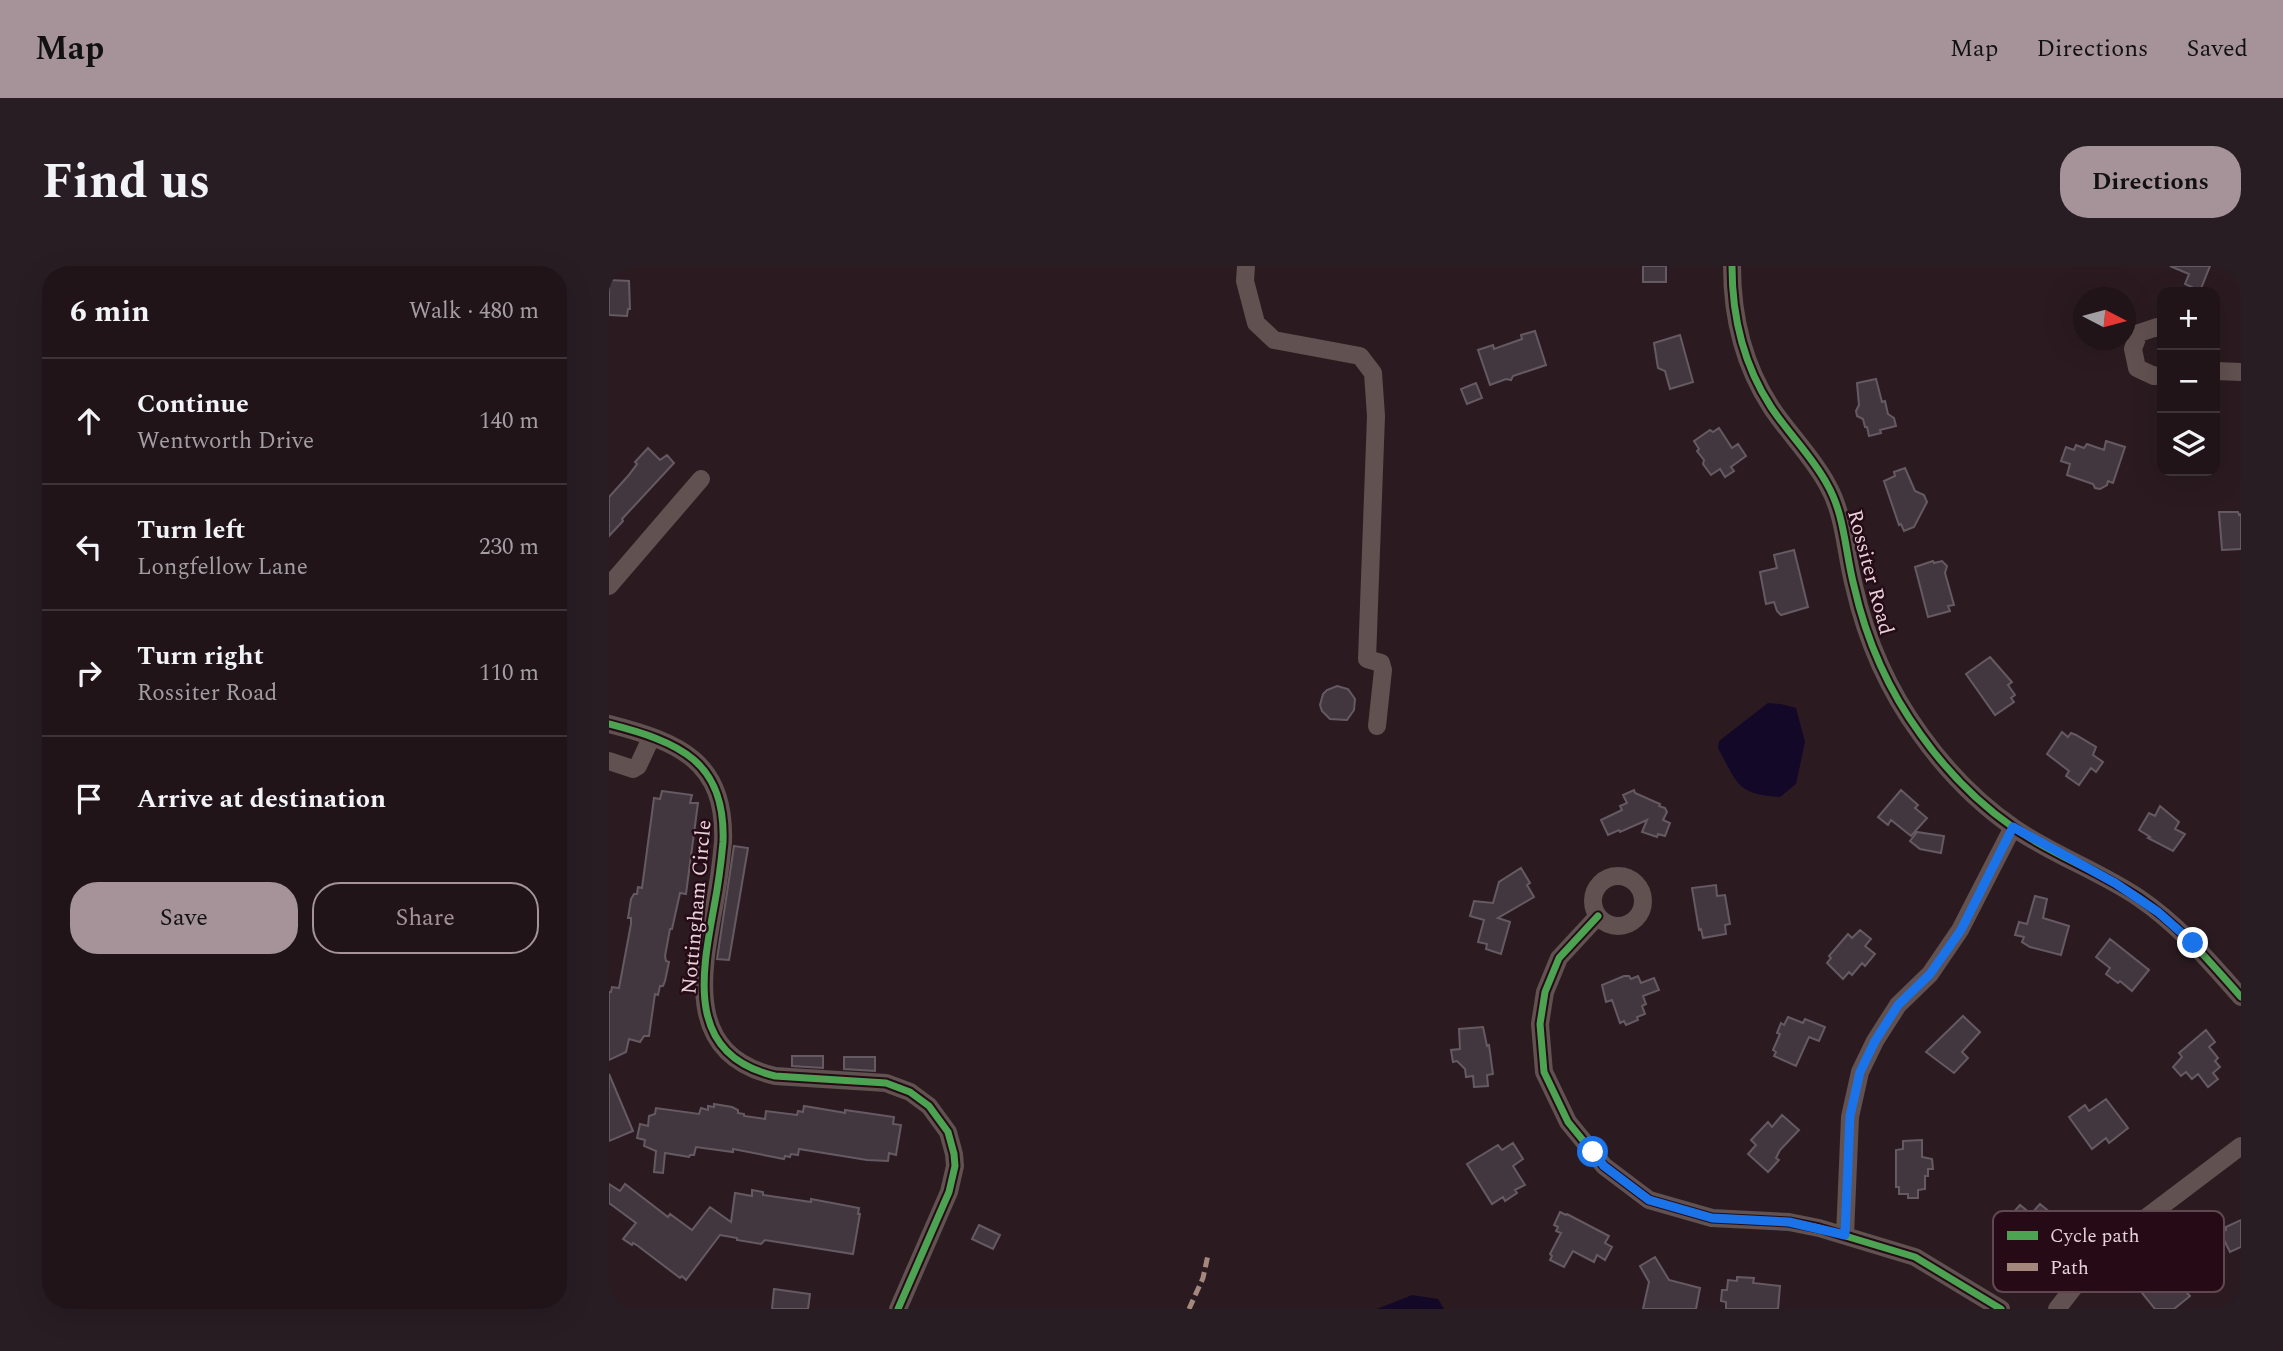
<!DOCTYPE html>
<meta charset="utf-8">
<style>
:root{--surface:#201419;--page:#281d22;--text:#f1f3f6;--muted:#a29ea2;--line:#3d3338;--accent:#a59399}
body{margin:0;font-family:Spectral,serif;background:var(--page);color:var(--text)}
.controls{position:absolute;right:21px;top:21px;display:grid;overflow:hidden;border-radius:14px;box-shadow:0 7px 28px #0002}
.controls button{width:63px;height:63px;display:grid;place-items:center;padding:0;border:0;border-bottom:2px solid var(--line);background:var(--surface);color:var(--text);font:35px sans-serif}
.compass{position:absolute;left:1464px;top:21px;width:63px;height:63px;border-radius:50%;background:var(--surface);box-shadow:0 7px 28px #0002;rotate:96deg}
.stop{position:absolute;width:21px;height:21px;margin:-16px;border:5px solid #1a73e8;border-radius:50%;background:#fff}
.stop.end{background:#1a73e8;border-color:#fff;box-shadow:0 2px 7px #0008}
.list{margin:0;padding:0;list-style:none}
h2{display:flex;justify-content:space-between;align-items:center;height:91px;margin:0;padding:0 28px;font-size:30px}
h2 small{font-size:23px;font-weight:400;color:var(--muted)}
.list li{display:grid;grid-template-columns:46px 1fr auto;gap:21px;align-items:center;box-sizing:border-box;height:126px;padding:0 28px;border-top:2px solid var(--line)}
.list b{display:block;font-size:26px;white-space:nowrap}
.list p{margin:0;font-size:23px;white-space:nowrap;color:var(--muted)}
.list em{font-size:23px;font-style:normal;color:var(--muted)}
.actions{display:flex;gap:14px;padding:21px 28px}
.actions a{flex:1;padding:16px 0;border:2px solid var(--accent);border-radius:28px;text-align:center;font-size:24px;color:var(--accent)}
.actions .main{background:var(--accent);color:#111}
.icon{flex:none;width:38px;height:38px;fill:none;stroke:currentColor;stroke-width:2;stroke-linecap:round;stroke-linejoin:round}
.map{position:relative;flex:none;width:1632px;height:1043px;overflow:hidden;border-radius:28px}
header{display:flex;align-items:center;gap:42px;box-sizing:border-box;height:98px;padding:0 35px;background:var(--accent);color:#111}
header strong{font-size:33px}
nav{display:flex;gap:38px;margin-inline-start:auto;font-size:24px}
.intro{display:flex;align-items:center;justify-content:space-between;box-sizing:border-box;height:168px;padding:0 42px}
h1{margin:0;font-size:49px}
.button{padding:18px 32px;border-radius:28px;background:var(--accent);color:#111;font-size:24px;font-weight:700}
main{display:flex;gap:42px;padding:0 42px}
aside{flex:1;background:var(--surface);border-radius:28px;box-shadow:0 7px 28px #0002}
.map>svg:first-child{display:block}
.water{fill:#130828}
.building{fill:#43373f;stroke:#665a62;stroke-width:2}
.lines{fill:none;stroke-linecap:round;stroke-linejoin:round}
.minor{stroke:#615150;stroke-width:18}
.quiet{stroke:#a5887d;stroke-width:5;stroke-dasharray:10 5;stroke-linecap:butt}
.cycleway-casing{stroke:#260b16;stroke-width:11}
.cycleway{stroke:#4ca352;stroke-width:7}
.route{stroke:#1a73e8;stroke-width:9}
.labels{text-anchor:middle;stroke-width:5;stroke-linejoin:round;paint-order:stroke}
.street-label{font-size:21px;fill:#e7d3d9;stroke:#260b16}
.key{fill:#260b16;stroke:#604750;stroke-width:2}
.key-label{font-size:19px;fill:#e7d3d9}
</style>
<header>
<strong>Map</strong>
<nav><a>Map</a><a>Directions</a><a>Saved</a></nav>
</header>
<div class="intro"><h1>Find us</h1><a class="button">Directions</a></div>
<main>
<aside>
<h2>6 min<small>Walk · 480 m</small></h2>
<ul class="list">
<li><svg class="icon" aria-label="ahead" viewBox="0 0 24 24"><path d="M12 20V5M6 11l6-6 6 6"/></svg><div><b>Continue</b><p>Wentworth Drive</p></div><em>140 m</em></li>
<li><svg class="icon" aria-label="left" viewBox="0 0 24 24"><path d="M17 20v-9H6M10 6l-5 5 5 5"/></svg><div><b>Turn left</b><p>Longfellow Lane</p></div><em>230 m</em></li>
<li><svg class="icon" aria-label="right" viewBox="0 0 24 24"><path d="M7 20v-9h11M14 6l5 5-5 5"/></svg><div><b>Turn right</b><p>Rossiter Road</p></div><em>110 m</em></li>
<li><svg class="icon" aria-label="arrive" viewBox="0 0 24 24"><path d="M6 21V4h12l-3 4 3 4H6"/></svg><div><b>Arrive at destination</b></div></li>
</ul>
<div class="actions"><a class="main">Save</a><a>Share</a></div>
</aside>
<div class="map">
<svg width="1632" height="1043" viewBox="0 0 1632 1043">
<rect width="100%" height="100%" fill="#2b1b21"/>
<path class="water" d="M1159,437L1172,438L1187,442L1196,476L1187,518L1171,531C1127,528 1129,518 1109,482L1110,475Z
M803,1029L829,1033L835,1043H768Z"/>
<path class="building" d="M1034,0H1057V16H1034Z
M1561,0H1601L1591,25L1576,18L1580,8Z
M0,14L20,15L21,43H19L18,50L0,49Z
M926,65L937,99L904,110L902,114L897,113L881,119L869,84L884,79L885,83L913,73L912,69Z
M1071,69L1084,116L1061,123L1056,105L1049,102L1045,77Z
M1267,113L1273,136L1276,135L1279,148L1285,152L1287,160L1271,164L1272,167L1260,170L1258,161H1256L1254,153L1248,150L1247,145L1250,139L1248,117Z
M867,117L873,132L858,138L852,123Z
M1110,162L1123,182L1129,178L1137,190L1122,201L1125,205L1116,211L1111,203L1102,209L1094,198L1095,194L1088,185L1090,183L1085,175L1101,164L1104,166Z
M1497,175L1516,181L1504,217L1499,215L1498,219L1491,223L1486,222L1484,218L1458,209L1461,198L1452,195L1457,181L1465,184L1467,179L1475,182L1478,178L1495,184Z
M39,182L51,194L58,189L65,197L13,253L14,255L0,270V231L19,210L28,198L26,196Z
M1296,202L1306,225L1315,229L1318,236L1305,261L1295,265L1292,258L1290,259L1275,215L1286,210L1285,206Z
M1610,246H1629L1630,249L1632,248V283L1613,284Z
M1185,284L1199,341L1172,349L1168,345L1165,336L1157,338L1151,306L1168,302L1165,289Z
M1324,295L1325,297L1333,295L1338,300L1336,307L1345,339L1339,340L1341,345L1319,351L1306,301Z
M1381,391L1403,416L1399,419L1406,429L1402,432L1405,436L1386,449L1357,408Z
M728,420L739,423L746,433L745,444L738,454L721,453L713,445L711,439L714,428L718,424Z
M1453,466L1459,471L1462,467L1467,469L1487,481L1484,489L1494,496L1487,506L1482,502L1470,519L1457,510L1460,505L1438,488Z
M1025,524L1026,527L1051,538L1050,540L1056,542L1058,546L1054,554L1061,557L1056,570L1049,568L1048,571L1033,566L1038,554L1011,566L1010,564L999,569L992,554L1013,544L1011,540L1018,537L1014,529Z
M1292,524L1309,539L1306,542L1318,552L1302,570L1282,554L1279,559L1269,551Z
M53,525L83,529L81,537H89L77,628L71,627L63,663H61L56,690L57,695L60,696L56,715L54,720H51L49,729L46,728L40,770H35L31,776L20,773L17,786L0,794V726H2L3,721L10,722L22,658V652H19L22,633L25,628H28L29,621L33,622L45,532L51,533Z
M1551,540L1570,556L1566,563L1576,568L1564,585L1539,572L1541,571L1530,564L1540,547L1546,550Z
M1308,566L1335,570L1332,587L1311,583L1301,575Z
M125,580L139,582L120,694L108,693Z
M912,602L921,617L918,619L925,631L889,652L901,656L892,688L877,683L878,678L869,676L875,654L861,650L865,635L884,637L890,616Z
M1107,619L1108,630L1116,629L1121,658L1116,659L1117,668L1094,672L1092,663L1090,664L1083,622Z
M1426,630L1438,633L1434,652L1460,660L1452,689L1421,681L1413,676L1415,671L1406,669L1410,656L1418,658Z
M1251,664L1262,673L1256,680L1266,688L1256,700L1253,697L1243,709L1240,706L1234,713L1218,697L1222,692L1220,690L1239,668L1243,672Z
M1501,673L1540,704L1523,725L1511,715L1509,717L1497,708L1501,702L1487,691Z
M1015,710H1020L1022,713L1029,710L1032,717L1045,712L1050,724L1034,730L1037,738L1033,740L1036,748L1028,751L1029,754L1017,759L1015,755L1011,757L1003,734L997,736L993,719Z
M1354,750L1371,766L1353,786L1359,792L1345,807L1317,786Z
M1179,751L1194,757L1196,753L1216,761L1210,775L1200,771L1187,800L1165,790L1167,786L1164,784L1171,768L1168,767L1172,757L1175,759Z
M874,761L878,780L880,779L884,808L878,809L879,820L865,821L864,810L857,811L856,803L848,795L844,796L842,784L851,783L850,763Z
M1597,764L1606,776L1600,781L1609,792L1606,795L1611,801L1604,807L1609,813L1599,821L1589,808L1583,813L1577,806L1572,810L1564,801L1573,791L1570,787Z
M183,790H214V802L183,800Z
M235,791H266V805L235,803Z
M0,808L24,865L0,875Z
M1497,833L1519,862L1500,877L1497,872L1483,883L1460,851L1476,839L1480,845Z
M105,838L123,841L129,844V847L135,848V850L156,853L157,845L188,849L189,845L194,846L195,840L231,846L236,847V844L285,851L284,858L292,859L287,889L280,887L279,895L258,894L190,883L189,889L182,888L181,891L176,890L175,893L124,883V886L87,881L85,889H81L80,891L56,887L54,907L45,906L47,885L35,880L36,874L28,872L31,858L39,860L40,850L46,848L47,842L90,848L92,842L99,844V840L105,841Z
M1173,849L1190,864L1171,884L1167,892L1170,894L1159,906L1139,888L1147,879L1142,874L1159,856L1163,861Z
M1313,874V891L1323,893L1324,903H1319V910H1316V923L1309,924V932H1299V928H1290V921H1287V884L1294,883V875Z
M904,877L914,893L904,900L916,919L906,924L908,927L896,935L894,931L883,938L858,898L889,879L893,884Z
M0,918L11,925L16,918L59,951L61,948L83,964L101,941L122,956L126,927L143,930V924L154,926V929L202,936V933L250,942L249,948H251L244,988L156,974L152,978L128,974V972L111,969L77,1014L73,1010L71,1012L29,980L24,977L23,979L14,973L27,957L0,937Z
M1431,938L1442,947L1434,956L1441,962L1421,984L1419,982L1416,986L1412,985L1398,972L1409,957L1403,948L1411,939L1422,948Z
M951,946L957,949L958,948L1000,970L996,977L1003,981L996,994L988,989L985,996L964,985L955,1001L941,994L943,990L941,988L952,967L947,965L949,961L945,959Z
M1632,954V981L1621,986L1611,966L1617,964V961Z
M370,959L391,969L384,983L363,973Z
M1046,991L1060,1014L1091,1022L1087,1043H1034L1040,1016L1031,1000Z
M1559,997L1570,1010L1575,1005L1585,1016L1576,1025L1581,1030L1565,1043H1546L1530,1023Z
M1128,1011L1145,1012L1144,1017L1171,1020L1169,1043H1117V1036L1112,1035L1113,1024H1118L1119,1014L1128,1015Z
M165,1023L201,1028L199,1043H163Z"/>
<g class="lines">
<path class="minor" d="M637,0L636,15L647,57L665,74L751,90L764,107L767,150L758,393L772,397L774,404L768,460
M1123,0C1123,51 1134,98 1162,141C1179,167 1203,190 1218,218C1236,249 1236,286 1245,320C1257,373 1279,424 1312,469C1337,504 1369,537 1405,562C1444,589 1490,605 1530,632C1570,659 1600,695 1632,731
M1553,63L1548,61L1530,67L1524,83L1528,102L1545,110L1553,109
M1606,105L1632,106
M0,320L92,213
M0,458C70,476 117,495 114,576C112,598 109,620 105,641C92,711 77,789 166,810L277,817L301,826L320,840L339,866L345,888L346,900L340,926L289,1043
M0,495L24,503L29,500L42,472
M984 635a25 25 0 1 1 50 0a25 25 0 1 1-50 0Z
M989,650L950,692L936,726L931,758L935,806L959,856L995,900L1040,934L1103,952L1180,956L1210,962L1306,991L1392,1043
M1236,969L1241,851L1251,806L1266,775L1289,739L1321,708L1351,664L1404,561
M1448,1043L1493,985L1632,880"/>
<path class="quiet" d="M580,1043L594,1012L599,989"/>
<g class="cycleway-casing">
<path id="cycleway" d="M1123,0C1123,51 1134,98 1162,141C1179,167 1203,190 1218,218C1236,249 1236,286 1245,320C1257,373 1279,424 1312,469C1337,504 1369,537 1405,562C1444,589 1490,605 1530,632C1570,659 1600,695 1632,731
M0,458C70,476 117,495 114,576C112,598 109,620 105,641C92,711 77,789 166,810L277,817L301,826L320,840L339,866L345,888L346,900L340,926L289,1043
M989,650L950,692L936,726L931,758L935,806L959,856L995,900L1040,934L1103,952L1180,956L1210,962L1306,991L1392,1043"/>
</g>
<use href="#cycleway" class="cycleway"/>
</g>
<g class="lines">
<path class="route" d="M984,886L995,900L1040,934L1103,952L1180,956L1236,969L1241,850L1251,806L1266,775L1289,739L1321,708L1352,664L1404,561L1506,617L1549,646L1584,677"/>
</g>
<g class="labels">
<g class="street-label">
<text transform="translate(1262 306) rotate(75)" y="7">Rossiter Road</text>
<text transform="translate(87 641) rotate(-85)" y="7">Nottingham Circle</text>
</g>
</g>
<rect x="1384" y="945" width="231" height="81" rx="10" class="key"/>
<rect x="1398" y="965" width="31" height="9" fill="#4ca352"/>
<rect x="1398" y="997" width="31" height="8" fill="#a5887d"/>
<g class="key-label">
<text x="1441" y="976">Cycle path</text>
<text x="1441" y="1008">Path</text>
</g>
</svg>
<div class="controls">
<button>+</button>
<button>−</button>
<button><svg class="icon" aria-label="layers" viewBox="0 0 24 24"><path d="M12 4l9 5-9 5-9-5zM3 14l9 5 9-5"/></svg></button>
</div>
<svg class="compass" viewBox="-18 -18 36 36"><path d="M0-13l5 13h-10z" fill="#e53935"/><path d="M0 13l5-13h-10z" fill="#a29ea2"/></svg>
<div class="stop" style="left:984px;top:886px"></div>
<div class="stop end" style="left:1584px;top:677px"></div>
</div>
</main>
